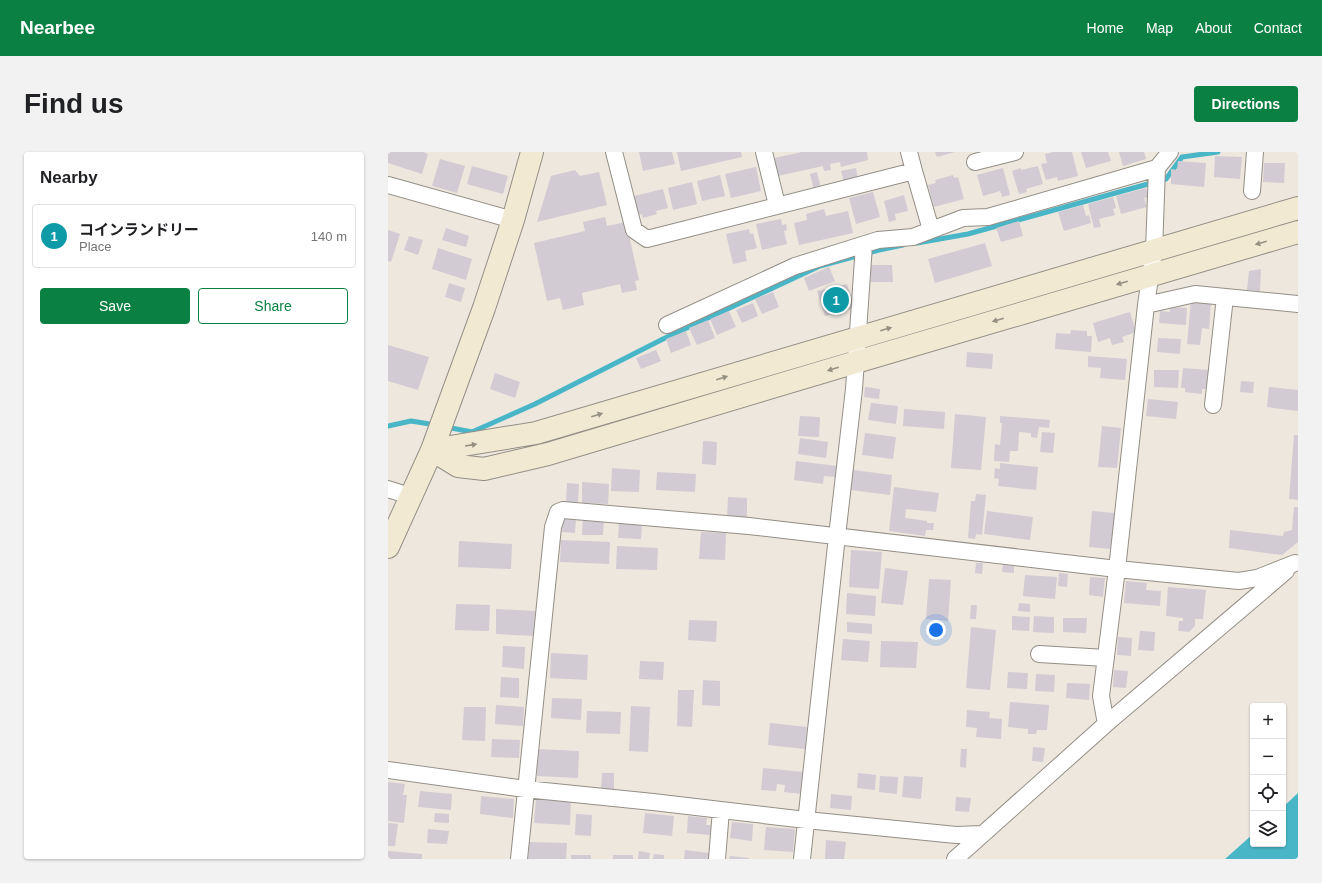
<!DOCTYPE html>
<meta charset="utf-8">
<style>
:root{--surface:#fff;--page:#f2f2f2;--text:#202124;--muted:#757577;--line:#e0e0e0;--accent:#0b8043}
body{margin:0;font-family:Arial,"Noto Sans JP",sans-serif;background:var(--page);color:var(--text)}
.controls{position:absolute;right:12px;bottom:12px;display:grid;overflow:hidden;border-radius:4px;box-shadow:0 1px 3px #0004}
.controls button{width:36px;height:36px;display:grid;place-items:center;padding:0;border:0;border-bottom:1px solid var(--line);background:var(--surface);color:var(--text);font:20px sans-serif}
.you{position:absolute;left:548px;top:478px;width:14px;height:14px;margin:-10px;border:3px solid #fff;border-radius:50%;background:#1a73e8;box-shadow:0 0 0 6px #1a73e833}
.badge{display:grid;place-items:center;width:26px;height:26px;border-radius:50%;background:var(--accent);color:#fff;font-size:13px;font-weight:700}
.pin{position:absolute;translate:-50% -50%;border:2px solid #fff;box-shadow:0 1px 4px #0006}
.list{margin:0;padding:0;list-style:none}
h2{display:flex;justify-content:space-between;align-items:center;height:52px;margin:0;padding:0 16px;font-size:17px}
h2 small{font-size:13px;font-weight:400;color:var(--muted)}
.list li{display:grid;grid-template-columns:26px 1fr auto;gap:12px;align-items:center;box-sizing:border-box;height:64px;margin:0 8px 8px;padding:0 8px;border:1px solid var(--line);border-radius:4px}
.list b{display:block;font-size:15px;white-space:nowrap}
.list p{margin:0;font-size:13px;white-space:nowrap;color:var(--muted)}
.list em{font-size:13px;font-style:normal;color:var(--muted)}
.actions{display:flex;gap:8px;padding:12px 16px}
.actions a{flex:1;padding:9px 0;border:1px solid var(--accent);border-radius:4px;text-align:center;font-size:14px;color:var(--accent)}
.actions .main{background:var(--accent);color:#fff}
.icon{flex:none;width:22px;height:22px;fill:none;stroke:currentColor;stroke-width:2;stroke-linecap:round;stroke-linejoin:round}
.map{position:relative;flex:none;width:910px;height:707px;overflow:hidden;border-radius:4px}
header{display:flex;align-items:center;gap:24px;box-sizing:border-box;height:56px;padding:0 20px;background:var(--accent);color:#fff}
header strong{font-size:19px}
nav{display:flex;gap:22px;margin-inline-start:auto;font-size:14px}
.intro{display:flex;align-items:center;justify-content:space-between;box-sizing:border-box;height:96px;padding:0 24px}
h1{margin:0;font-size:28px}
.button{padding:10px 18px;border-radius:4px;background:var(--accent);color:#fff;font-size:14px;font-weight:700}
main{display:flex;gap:24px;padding:0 24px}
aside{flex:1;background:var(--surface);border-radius:4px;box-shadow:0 1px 3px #0004}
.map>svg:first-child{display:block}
.water{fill:#49b6c8}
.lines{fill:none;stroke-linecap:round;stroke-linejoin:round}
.stream{stroke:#49b6c8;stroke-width:5}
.building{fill:#d2cbd3}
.street-casing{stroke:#948f86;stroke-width:18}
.secondary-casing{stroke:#948f86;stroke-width:24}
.street{stroke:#fff;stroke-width:16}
.secondary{stroke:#f2e9d3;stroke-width:22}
.oneway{fill:#969082}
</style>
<header>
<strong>Nearbee</strong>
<nav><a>Home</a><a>Map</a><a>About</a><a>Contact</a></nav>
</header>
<div class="intro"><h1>Find us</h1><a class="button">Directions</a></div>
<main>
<aside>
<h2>Nearby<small></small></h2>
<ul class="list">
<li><span class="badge" style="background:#0f9aa8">1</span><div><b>コインランドリー</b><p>Place</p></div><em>140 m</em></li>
</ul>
<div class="actions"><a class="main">Save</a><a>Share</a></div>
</aside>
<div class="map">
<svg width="910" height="707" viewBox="0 0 910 707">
<rect width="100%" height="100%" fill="#ede7de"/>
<path class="water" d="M910,641V707H837L865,682V692H895V655Z"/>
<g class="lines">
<path class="stream" d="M529,91L580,82L778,27L794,5L830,0
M0,274L23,269L48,273
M58,275L84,280L147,252L275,187L432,114L491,98L515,93"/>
</g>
<path class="building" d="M0,0H35L40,2L34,22L0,11Z
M251,0H284L287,12L255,19Z
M289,0H353L354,5L293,19Z
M414,0H479L480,8L453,15L452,10L442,12L443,18L436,19L435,14L390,24L386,6Z
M547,0H567L549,5Z
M665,0H684L690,24L670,29L669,25L658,28L653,12L659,11L657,2Z
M693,0H720L723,9L698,16Z
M731,0H756L758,7L735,14Z
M827,4L854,5L852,27L826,25Z
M52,7L77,14L69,41L44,34Z
M790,9L818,11L816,35L783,32V17L789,18Z
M876,11H897L896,31L875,30Z
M84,14L120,24L115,42L79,32Z
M650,14L655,32L638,37L639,40L631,42L624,19L633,16V18Z
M368,15L373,39L343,46L337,22Z
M468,16L470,27L456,30L453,19Z
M615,16L622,43L614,45L612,39L595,44L589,23Z
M187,18L192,24L211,20L219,53L149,70L163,24Z
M429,20L433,36L426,38L422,22Z
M332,23L337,44L314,49L309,29Z
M565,23L566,26L570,25L576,47L546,55L540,33L548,31L547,28Z
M304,30L309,52L285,58L280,36Z
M758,36L761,45L756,46L759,55L733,62L728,44Z
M275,37L280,56L268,59L269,62L255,66L254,62L250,63L246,44Z
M485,40L492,65L468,72L461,46Z
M516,43L520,59L507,62L508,68L501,70L496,49Z
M725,45L728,56L725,57L727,63L711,67L713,75L706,76L700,52Z
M695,53L698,64L701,63L703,71L676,79L670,60Z
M436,57L438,64L460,59L465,81L411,93L406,71L419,68L418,62Z
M217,65L219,74L238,70L251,128L247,129L249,138L234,141L232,132L194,141L196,153L175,158L172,146L159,149L146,91L197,79L195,70Z
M393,67L394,73L398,72L399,78L396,79L399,92L374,98L368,72Z
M631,69L635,84L613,90L608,76Z
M58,76L81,84L78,95L54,88Z
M361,77L362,82L365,81L369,96L357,99L359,109L345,112L338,82Z
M0,78L12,82L3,110L0,109Z
M21,84L35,88L30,103L16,98Z
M597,91L604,114L547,131L540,107Z
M50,96L84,107L78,128L44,117Z
M482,113H504L505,130H483Z
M441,115L447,129L421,139L416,126Z
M873,117L872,139L859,138L861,119Z
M61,131L77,136L73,150L57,145Z
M459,132L466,156L437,164L429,139Z
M385,140L391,155L374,162L367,147Z
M803,148L823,150L821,177L814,176L812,193L799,192Z
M365,151L370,164L354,171L348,158Z
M782,155L799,156L798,173L771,171L772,159L782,160Z
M341,159L348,175L329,183L322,167Z
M742,160L748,180L734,185L736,190L724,193L722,186L710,190L705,171Z
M320,168L327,186L309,193L301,176Z
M683,178L699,179V184H704L703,200L667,197L668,181L682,182Z
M298,179L303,193L283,201L278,187Z
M770,186L793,187L792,202L769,200Z
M0,193L41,205L30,238L0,229Z
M268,198L273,209L253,217L248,206Z
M579,200L605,202L604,217L578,215Z
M700,204L739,207L737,228L712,226L713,216L700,215Z
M795,216L821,218L819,237H814V242L797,240V236H793Z
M766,218H791L790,236L766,235Z
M107,221L132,230L127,246L102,237Z
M853,229L866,230L865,241L852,240Z
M477,235L492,237L491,247L476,245Z
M881,235L910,238V259L879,255Z
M760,247L790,250L788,267L758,264Z
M483,251L510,254L508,272L480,268Z
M516,257L557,260L556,277L515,274Z
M567,262L598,265L593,318L563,316Z
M412,264L432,265L431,285L410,284Z
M612,264L662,268L661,276L651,275L649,286L643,285V281L631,280L630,299H622L621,310L606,309L607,292L612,293L614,271H612Z
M714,274L733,276L729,316L710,315Z
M654,280L667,281L665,301L652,300Z
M477,281L508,285L505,307L474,303Z
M906,283H910V348L901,347Z
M412,286L440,290L438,306L410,302Z
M315,289L329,290L328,313L314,312Z
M408,309L449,314L447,325L436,324L435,332L406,328Z
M612,311L650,315L648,338L610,334L611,327L606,326L607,316L612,317Z
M224,316L252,318L251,340L223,339Z
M465,318L504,323L502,343L463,338Z
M269,320L308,322L307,340L268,338Z
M194,330L221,332L220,352L194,351Z
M179,331L191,332L190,350H178Z
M506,335L551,341L548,360L518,357L517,366L539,369V371H546L545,378H538L537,384L501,379Z
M588,342L598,343L594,383L588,382L587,387L580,386L583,349H587Z
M340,345L359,346V368L339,367Z
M906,355H910V390L894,403L841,396L842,378L895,384L896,380L904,378Z
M599,359L645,365L642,388L596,382Z
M704,359L727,361L723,397L701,395Z
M175,366H188L187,381L174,380Z
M195,367H216L215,383H194Z
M231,370L254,371L253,387L230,386Z
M313,380L338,381L337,408L311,407Z
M173,388L222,390L221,412L172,410Z
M71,389L124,392L123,417L70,415Z
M229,394L270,396L269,418L228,417Z
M463,398L494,400L491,437L461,435Z
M588,411H595L594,422L587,421Z
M615,413L626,414V421L614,420Z
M497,416L520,419L515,453L493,451Z
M671,421L680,422L679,435L670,434Z
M637,423L669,425L667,447L635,444Z
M702,425L717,426L715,445L701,443Z
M541,427L563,428L560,469L538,467Z
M738,429L759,431L758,438L773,439L772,454L736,451Z
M780,435L818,438L815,467H807V474L801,480L790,479L791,469H795V466L778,464Z
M459,441L488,444L487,464L458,462Z
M631,451L642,452V460L630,459Z
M68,452L102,453L101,479L67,478Z
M583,453H589L588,467H582Z
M108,457L147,459L146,484L108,482Z
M624,464L642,465L641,479L624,478Z
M646,464L666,465V481L645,480Z
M675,466H699L698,481L675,480Z
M301,468L329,469L328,490L300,488Z
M459,470L484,472V482L459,480Z
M583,475L608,478L602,538L578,536Z
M752,479L767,480L766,499L750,498Z
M730,485L744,486L743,504L729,503Z
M455,487L482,489L480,510L453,508Z
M493,489L530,490L528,516L492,515Z
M115,494L137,495L136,517L114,515Z
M163,501L200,503L199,528L162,526Z
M252,509L276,510L275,528L251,527Z
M726,518L740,519L738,536L725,535Z
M620,520L640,521L639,537L619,536Z
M648,522L667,523L666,540L647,539Z
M113,525L131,526V546L112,545Z
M315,528L332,529V554L314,553Z
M679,531L702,532L701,548L678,546Z
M290,538H306L304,575L289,574Z
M164,546L194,547L193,568L163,566Z
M622,550L661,553L659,578H649L648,582H640V577L620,575Z
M108,553L136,555L135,574L107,572Z
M243,554L262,555L260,600L241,599Z
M76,555H98L97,589L74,588Z
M579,558L602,560L601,566L614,567L613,587L588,585L589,576L578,575Z
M199,559L233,560L232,582L198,581Z
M382,571L419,575L417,597L380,593Z
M104,587L132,588L131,606L103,605Z
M645,595L657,596L655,610L644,609Z
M150,597L191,599L190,626L149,624Z
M573,597H579L578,616L572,615Z
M375,616L416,620L414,642L396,640L397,633L389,632L388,639L373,638Z
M214,621H226V638H213Z
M470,621L488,623L487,638L469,636Z
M492,624L510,625L509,642L491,640Z
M516,624L535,625L533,647L514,645Z
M0,630L17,632L15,643H19L16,671L0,669Z
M32,639L64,642L63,658L30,655Z
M443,642L464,644L463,658L442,656Z
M93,644L126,647L125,666L92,662Z
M568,645L583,646L581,660L567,659Z
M148,647L183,648L182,673L146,671Z
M47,661L61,662V671L46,670Z
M257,661L286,664L284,684L255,681Z
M188,662L204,663L203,684L187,683Z
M300,664L319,666L318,673H323L322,683L299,681Z
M344,670L365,672L364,689L342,686Z
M0,671L10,672L7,694H0Z
M378,675L407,677L405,700L376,698Z
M40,677L61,679L59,692L39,691Z
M438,688L458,690L456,707H437Z
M141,690L179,691L178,707H140Z
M297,698L321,701V707H296Z
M0,699L34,702V707H0Z
M251,699L262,701L261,707H250Z
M266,702L276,703V707H265Z
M183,703H203V707H183Z
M225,703H245V707H225Z
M342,704L361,706V707H341Z"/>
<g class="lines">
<g class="street-casing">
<path id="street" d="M226,0L246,78L259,87L526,19L521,0
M376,0L389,53
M587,10L627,0
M526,19L543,78
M0,33L125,68
M864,39L867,0
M758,153L807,142L910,152
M279,173L407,114L490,88L525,85L575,66L600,65L769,16
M825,253L837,145
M0,337L22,344
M651,502L718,506
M718,572L713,544L729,417L758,153L766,99L769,16L782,0
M0,618L137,637L265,650L418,668L568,683L594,682
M131,707L165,375L170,360L175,358L361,374L729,417L851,429L869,426L907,411
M329,707L333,658
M414,707L449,384L466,237L476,93
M567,707L718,572L898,419"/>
</g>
<g class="secondary-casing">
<path id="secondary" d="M44,298L70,314L96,317L160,302L468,210L910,80
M44,298L148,281L910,56
M0,395L44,298L96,156L125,68L144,0"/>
</g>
<use href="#street" class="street"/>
<use href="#secondary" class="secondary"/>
</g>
<defs><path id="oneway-solid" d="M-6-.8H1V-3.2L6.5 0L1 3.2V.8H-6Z"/></defs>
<g class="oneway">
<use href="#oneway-solid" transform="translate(873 91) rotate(164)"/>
<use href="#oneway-solid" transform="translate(734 131) rotate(164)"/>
<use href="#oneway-solid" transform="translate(610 168) rotate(164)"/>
<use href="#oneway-solid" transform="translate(498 177) rotate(-16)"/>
<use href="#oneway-solid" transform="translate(445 217) rotate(163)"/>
<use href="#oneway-solid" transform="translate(334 226) rotate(-17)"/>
<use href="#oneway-solid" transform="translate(209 263) rotate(-17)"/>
<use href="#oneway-solid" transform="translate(83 293) rotate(-9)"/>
</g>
</svg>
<div class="controls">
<button>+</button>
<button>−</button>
<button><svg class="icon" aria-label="locate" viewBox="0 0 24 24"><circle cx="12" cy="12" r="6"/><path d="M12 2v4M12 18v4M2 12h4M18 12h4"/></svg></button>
<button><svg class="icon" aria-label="layers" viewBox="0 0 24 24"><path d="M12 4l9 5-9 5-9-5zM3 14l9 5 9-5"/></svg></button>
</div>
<div class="you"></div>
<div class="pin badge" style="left:448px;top:148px;background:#0f9aa8">1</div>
</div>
</main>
